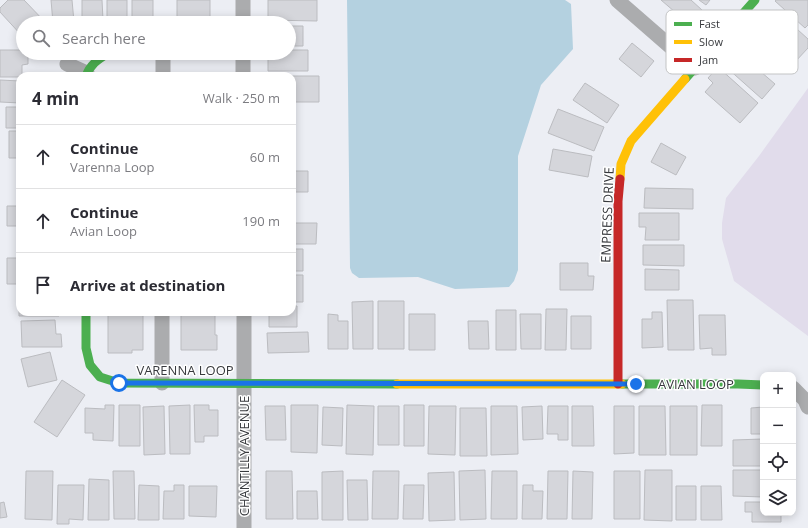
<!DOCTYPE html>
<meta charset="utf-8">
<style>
:root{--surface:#fff;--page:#f2f2f3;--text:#2b2b33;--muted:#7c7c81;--line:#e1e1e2}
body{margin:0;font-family:"Open Sans",sans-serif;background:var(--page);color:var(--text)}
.controls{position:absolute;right:12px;bottom:12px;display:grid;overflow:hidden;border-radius:8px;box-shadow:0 2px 10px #0003}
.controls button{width:36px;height:36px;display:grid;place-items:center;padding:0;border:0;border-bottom:1px solid var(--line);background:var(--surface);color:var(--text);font:20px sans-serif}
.stop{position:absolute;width:12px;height:12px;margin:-9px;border:3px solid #1a73e8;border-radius:50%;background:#fff}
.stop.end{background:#1a73e8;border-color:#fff;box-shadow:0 1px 4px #0008}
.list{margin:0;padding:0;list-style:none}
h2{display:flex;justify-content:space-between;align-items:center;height:52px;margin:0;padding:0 16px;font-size:17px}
h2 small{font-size:13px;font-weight:400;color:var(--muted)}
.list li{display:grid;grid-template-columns:26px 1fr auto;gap:12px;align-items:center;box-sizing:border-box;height:64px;padding:0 16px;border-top:1px solid var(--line)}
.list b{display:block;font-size:15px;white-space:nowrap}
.list p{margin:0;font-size:13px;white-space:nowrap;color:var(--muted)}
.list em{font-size:13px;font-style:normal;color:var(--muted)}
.icon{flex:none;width:22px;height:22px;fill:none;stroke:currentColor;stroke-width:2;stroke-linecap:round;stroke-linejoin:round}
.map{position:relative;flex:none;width:808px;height:528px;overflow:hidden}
.search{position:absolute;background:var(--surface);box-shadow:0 2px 10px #0003;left:16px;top:16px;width:280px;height:44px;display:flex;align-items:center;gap:10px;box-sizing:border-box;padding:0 14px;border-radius:22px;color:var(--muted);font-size:15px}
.panel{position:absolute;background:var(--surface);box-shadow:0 2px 10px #0003;left:16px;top:72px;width:280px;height:244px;border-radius:12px}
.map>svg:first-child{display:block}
.green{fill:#e1dceb}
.water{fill:#b4d1e0}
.building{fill:#d5d6db;stroke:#bbbcc0}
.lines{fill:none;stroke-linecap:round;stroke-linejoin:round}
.street{stroke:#abacae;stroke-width:15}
.fast{stroke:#4caf50;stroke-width:9}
.slow{stroke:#ffc107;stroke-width:9}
.jam{stroke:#c62828;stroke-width:9}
.route{stroke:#1a73e8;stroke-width:5}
.labels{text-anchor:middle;stroke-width:3;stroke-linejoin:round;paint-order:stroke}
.street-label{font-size:13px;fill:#37393d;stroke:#fff}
.key{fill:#fff;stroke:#c3c4c5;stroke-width:1}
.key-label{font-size:11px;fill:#37393d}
</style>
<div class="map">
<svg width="808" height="528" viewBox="0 0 808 528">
<rect width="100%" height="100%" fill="#eceef4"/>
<path class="green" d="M808,88V336L734,281L722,239V223L726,198L759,156Z"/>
<path class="water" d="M347,0H565L571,4L573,49L541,85L518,156V270L514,281L509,287L455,289L418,277L359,278L352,273L350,268Z"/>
<path class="building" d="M8,0H24L46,23H23V37L0,12V8Z
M51,0H72L74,22L53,23Z
M82,0H102L103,20H82Z
M107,0H127V20H107Z
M132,0H153V22H132Z
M177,0H210V23H183V17H177Z
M268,0H317V21L268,20Z
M661,0H691L702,10L689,24Z
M699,0H710L706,5Z
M776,0H808V25L805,28L775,1Z
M776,10L808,39V48L795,62L759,29Z
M289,26H303V46H289Z
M632,43L654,61L641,77L619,59Z
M0,50H23V53H28V64L22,65V76H20V77H0Z
M289,50H308V71H268V53H289Z
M739,53L775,84L762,99L726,67Z
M718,67L758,103L740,123L705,92L713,83L708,78Z
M110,75L143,76H110Z
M270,76H319V102H292V76Z
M0,80L20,81V103L0,102Z
M585,83L619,105L607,123L573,100Z
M6,107H20V128H6Z
M558,109L604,127L594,151L548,133Z
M9,131H20V158H9Z
M661,143L686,157L676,175L651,162Z
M553,149L592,156L588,177L549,170Z
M292,171H308V192H292Z
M645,188L693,189V209L644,208Z
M7,206H20V226H7Z
M639,213H679V240H645L646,227H639Z
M292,223H317L316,244H292Z
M643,245H684V266L643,265Z
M292,249H303V271H292Z
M7,258H20V284H7Z
M560,263H588V276H594L593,290H560Z
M645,269L679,270V290H645Z
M292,275H303V302H292Z
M19,289H20V312H59V316H19Z
M667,300H693L694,350H668Z
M373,301V349H353L352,302Z
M378,301H404V349H378Z
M292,306H297V327H269V312H292Z
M546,309H567L566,350H545Z
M496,310H516V350H496Z
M108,312H143V350H132V353H108Z
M181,312H215V335H217V350H181Z
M652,312H662L663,347L642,348V319H652Z
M328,314L338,315V321H348V349H328Z
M409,314H435V350H409Z
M520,314H541V349H521Z
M699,315H725L726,355H712V348L700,349Z
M571,316H591V349H571Z
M55,320L56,334H61L62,347H22L21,321Z
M468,321H488L489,349H469Z
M308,332L309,352L268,353L267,333Z
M50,352L57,380L28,387L21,359Z
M62,380L85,395L57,437L34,422Z
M105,405H114L113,441L93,440V433H85V408L105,409Z
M119,405H140V446H119Z
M190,405V454H170L169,406Z
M194,405H209V410H218V436H204V442H195Z
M291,405H318L317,453L291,452Z
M347,405L374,406L373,455L346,454Z
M404,405H424V446H404Z
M702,405H722V446H701Z
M164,406L165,454L144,455L143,407Z
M265,406H285L286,440H266Z
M378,406H399V445H378Z
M429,406H456L455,455L428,454Z
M491,406H517L518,454L491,455Z
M542,406L543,439L523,440L522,407Z
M548,406H568V440H558V434H547Z
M572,406H593L594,446H572Z
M614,406H634V453L614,454Z
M639,406H665L666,455H639Z
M670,406H697V455H670Z
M323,407L343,408L342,446L322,445Z
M763,407V434H751V408Z
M460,408H486L487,456H460Z
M763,439V466H733V440Z
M485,470L486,519L460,520L459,471Z
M645,470H672V521L644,520Z
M733,470H763V497L733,496Z
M26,471H53L52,520L25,519Z
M113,471H134L135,519H114Z
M266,471H292L293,519H266Z
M343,471V520H322V472Z
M373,471H399L398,519H372Z
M492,471H517V519H491Z
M548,471H568L567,519H547Z
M573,471L593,472L592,519H572Z
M614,471H640V519H614Z
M454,472L455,520L429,521L428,473Z
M89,479L109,480V520H88Z
M347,480H367L368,520H348Z
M58,485H84L83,520L69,519V524H57Z
M139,485L159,486V520H138Z
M174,485H184V519H163L164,491H174Z
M404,485H424L423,519H403Z
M523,485H533V491H543L542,519H522Z
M189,486H217L216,517L189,516Z
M676,486H696V520H676Z
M701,486H721L722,520H701Z
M297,491H317L318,519H297Z
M4,502L7,517L0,518V503Z
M745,502H763V513H781V522H752V512H745Z"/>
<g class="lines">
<path class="street" d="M617,0L695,68
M243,23V0
M243,53V76
M67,64L87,73
M163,76V54
M244,312V528
M162,383V312
M793,388L805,400L808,407"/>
<path class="fast" d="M86,76C90,65 97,60 107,54L243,55
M685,79L755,0
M86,312V348L90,365L100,377L119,383L397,384
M622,384H738L763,385"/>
<path class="slow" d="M620,179L621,164L631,141L685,79
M397,384H622"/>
<path class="jam" d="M618,384V201L620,179"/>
</g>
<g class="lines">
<path class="route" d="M119,383L636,384"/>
</g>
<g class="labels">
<g class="street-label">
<text transform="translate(607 215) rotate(-88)" y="5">EMPRESS DRIVE</text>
<text x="185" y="375">VARENNA LOOP</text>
<text x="696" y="389">AVIAN LOOP</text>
<text transform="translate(244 456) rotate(-90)" y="5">CHANTILLY AVENUE</text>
</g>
</g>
<rect x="666" y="10" width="132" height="64" rx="6" class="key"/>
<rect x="674" y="22" width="18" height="4" fill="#4caf50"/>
<rect x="674" y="40" width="18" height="4" fill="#ffc107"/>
<rect x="674" y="58" width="18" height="4" fill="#c62828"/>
<g class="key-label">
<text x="699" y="28">Fast</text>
<text x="699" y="46">Slow</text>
<text x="699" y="64">Jam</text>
</g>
</svg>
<div class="controls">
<button>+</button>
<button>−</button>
<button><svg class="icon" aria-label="locate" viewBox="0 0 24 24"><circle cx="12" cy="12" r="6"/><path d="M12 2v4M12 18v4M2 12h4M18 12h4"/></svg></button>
<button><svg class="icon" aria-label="layers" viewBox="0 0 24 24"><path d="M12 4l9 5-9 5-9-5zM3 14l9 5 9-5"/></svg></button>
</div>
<div class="stop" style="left:119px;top:383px"></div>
<div class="stop end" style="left:636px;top:384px"></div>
<div class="search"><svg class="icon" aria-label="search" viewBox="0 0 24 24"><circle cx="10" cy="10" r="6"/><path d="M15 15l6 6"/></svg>Search here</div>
<section class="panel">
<h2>4 min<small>Walk · 250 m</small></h2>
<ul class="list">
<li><svg class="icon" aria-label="ahead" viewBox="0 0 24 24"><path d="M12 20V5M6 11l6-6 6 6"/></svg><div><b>Continue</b><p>Varenna Loop</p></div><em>60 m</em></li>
<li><svg class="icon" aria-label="ahead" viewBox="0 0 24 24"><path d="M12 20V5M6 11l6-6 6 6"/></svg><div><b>Continue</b><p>Avian Loop</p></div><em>190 m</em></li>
<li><svg class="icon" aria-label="arrive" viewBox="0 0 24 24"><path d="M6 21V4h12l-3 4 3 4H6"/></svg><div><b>Arrive at destination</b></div></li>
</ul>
</section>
</div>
